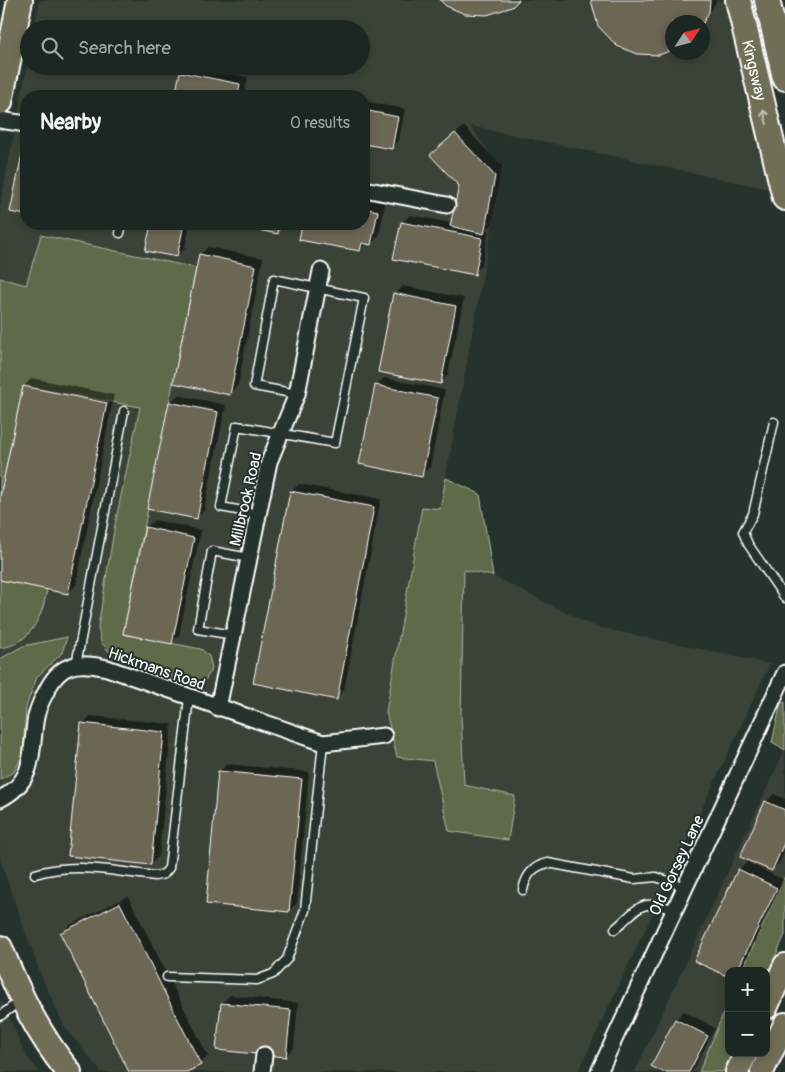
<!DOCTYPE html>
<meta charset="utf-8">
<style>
:root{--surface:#1c2622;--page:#29322f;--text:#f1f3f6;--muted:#a0a5a5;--line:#3a4340}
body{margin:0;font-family:Pangolin,sans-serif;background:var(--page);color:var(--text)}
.controls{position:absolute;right:15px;bottom:15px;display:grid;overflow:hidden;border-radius:10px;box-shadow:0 2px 8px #0003}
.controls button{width:45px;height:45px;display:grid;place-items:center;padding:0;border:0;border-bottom:1px solid var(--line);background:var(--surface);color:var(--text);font:25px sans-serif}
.compass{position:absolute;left:665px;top:15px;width:45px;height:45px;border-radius:50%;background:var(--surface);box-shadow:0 2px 8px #0003;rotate:54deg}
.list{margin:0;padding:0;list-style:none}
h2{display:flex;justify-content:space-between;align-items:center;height:65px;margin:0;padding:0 20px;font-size:21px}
h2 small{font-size:16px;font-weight:400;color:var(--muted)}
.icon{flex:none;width:28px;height:28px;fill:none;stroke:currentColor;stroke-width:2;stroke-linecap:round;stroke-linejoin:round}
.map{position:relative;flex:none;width:785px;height:1072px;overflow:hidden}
.search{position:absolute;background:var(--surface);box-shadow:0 2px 8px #0003;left:20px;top:20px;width:350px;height:55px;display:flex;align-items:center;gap:12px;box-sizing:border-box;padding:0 18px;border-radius:28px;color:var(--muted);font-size:19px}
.panel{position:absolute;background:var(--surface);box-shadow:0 2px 8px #0003;left:20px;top:90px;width:350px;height:140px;border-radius:20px}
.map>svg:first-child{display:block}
.built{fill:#3b4239;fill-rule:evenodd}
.green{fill:#5e6a4b;stroke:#aeb4a5}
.shadow{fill:#0007}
.building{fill:#6c6655;stroke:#fff}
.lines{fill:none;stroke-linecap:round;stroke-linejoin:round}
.service-casing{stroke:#fff;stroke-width:11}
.minor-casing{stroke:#fff;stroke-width:19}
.primary-casing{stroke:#fff;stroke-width:26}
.trunk-casing{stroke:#fff;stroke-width:28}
.service{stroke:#26332d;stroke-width:8}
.minor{stroke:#26332d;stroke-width:15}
.primary{stroke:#716e59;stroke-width:22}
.trunk{stroke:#716e59;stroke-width:24}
.oneway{stroke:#bfbeb4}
.labels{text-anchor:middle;stroke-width:4;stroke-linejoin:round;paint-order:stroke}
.street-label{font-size:16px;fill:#fff;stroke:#26332d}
</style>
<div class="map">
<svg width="785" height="1072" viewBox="0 0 785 1072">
<rect width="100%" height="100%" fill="#26332d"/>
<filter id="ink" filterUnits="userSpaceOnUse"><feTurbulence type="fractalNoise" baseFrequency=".02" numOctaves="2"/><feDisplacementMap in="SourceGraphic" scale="10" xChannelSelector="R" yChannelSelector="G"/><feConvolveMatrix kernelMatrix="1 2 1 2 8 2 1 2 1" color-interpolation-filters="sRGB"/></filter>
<g filter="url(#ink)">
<path class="built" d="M40,0H724L770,189L470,126L502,170L440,509L422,507L386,712L397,756L433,761L449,831L508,840L514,796L464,785L461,714L464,569L493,576L593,626L770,664L578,1072H101L64,1026L40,973L0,860V207L29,57V66H361V29H34ZM672,22H702V52H672ZM26,96H364V224H26Z
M785,749V876L742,971H729V1000L699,1072H635Z
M0,999L27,1057L40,1072H0Z"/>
<path class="green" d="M41,235L196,268L123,634L201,649L209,656L212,668L206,679L196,686L112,655L101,642L98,627L115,524L140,407L23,386L0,497V278L26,285Z
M446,478L480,494L493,576L464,570L461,714L464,785L515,796L508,840L449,831L433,761L397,757L386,712L422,507L440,509Z
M0,580L47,589C43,616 30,645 0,648Z
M67,637L62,653L37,677L26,707L23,754L14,772L0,779V659L23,646Z
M785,702V750L772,742L781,703Z
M785,876V935L766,977V971H742Z
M729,1000V1053H732L723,1072H699Z"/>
<path class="shadow" d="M592,0H717L702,27V22H672V49L659,54L599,25Z
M188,66L248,77L244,96H176L181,73Z
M325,93L342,96H321Z
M364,101L405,109L399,140L391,148L364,143Z
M464,126L502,167L492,224L487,230H489L482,265L474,273L402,223L410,215L452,223L460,186L440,148Z
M26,144V214L12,211Z
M364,199L385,203L379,236L371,244L367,243L360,250L301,239L304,224H364Z
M152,224H190L185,248L177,256L147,250Z
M233,224H286L278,233Z
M208,247L263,258L238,385L230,393L200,255Z
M403,286L464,298L448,375L440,383L395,294Z
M32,378L114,395L76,585L68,593L0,579V504L24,386Z
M384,378L445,390L430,467L422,475L376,386Z
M178,395L226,405L204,510L196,518L170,403Z
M299,484L381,499L344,690L336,698L291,492Z
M154,520L201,530L179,635L171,643L146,528Z
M91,716L172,724L159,856L151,864L83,724Z
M227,764L309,772L297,903L289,911L219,772Z
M774,794L785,799V849L780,862L772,870L766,802Z
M747,862L784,880L741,970L729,971L739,870Z
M128,896L208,1056L200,1064L184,1072H131L62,933L70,925Z
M230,995L298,1003L294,1048L286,1056L222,1003Z
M684,1011L715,1028L692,1072H666L653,1065L676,1019Z"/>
<path class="building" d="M440,0H519L512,7L487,15L465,14L446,6Z
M591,0H710L709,12L702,25V22H672V50L659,55L637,54L617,46L598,26Z
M180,72L240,84L238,96H175Z
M364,110L398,117L392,149L364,144Z
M455,133L495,176L484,234L450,226L459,186L430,155Z
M24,144L26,145V215L10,212Z
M364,208L378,211L371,245L362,243L360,251L299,240L302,224H364Z
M401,222L482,238L475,275L393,259Z
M151,224H184L177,257L145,251Z
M227,224H280L278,234Z
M199,254L256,266L230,395L173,383Z
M393,293L456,306L441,384L378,372Z
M375,385L438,398L422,477L359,464Z
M23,386L107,403L68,594L0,580V497Z
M169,402L218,412L197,519L147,509Z
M290,491L374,507L337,700L253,683Z
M145,527L194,538L172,644L123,634Z
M81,723L164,732L151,865L68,856Z
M218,771L302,779L289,912L206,904Z
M765,801L785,810V841L772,871L740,857Z
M738,869L777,888L737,971H729V977L694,961Z
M120,903L201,1065L187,1072H129L60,933Z
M221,1003L291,1010L286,1057L216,1050Z
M675,1019L708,1036L689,1072H663L651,1066Z"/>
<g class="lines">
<g class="service-casing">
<path id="service" d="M120,233L122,224
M774,422L753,514L743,532L748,544L785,598
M258,514L221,507L237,426L335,443L364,298L274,279L254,386L297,394
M233,635L198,629L212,551L249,558
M76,665L124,411
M35,874C74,862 115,871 155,876L164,874L169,868L189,698
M523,890C526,875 533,866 548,863L634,879L656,877L685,887
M615,929C640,907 640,898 674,910
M167,977L257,980L273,974L287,959L305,910L323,743
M0,1016L20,1001"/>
</g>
<g class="minor-casing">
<path id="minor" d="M0,120L26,124
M364,189L447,205
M218,708L269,462L297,394L321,271
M0,799C34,782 31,755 35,723C36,713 40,703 45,694C59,663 76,661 107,668L323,743L384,736
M262,1072L264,1055
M599,1072L785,673"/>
</g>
<g class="primary-casing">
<path id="primary" d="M766,1008L785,965
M737,1072L746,1053
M762,1072L785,1024"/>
</g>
<g class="trunk-casing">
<g id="trunk">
<path id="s1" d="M738,0L785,198"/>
<path d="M767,0L785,78"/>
<path d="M0,102L20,0"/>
<path d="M0,948C19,994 37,1033 69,1072"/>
</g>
</g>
<use href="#service" class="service"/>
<use href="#minor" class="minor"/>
<use href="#primary" class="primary"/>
<use href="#trunk" class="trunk"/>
</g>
<defs><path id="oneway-shaft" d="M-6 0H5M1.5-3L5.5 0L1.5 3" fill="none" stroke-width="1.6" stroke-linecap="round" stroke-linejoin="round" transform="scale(1.25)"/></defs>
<use class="oneway" href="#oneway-shaft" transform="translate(765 117) rotate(-104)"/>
</g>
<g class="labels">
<g class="street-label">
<text dy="6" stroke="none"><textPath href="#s1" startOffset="72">Kingsway</textPath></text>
<text transform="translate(245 499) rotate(-77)" y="6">Millbrook Road</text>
<text transform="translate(157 668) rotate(19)" y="6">Hickmans Road</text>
<text transform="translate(676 865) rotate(-65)" y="6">Old Gorsey Lane</text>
</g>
</g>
</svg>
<div class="controls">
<button>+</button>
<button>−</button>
</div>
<svg class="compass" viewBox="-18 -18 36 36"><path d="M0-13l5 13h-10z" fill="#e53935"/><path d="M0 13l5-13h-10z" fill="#a0a5a5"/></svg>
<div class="search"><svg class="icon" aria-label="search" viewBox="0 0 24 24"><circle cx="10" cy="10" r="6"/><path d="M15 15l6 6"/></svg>Search here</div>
<section class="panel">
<h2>Nearby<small>0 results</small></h2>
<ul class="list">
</ul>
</section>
</div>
